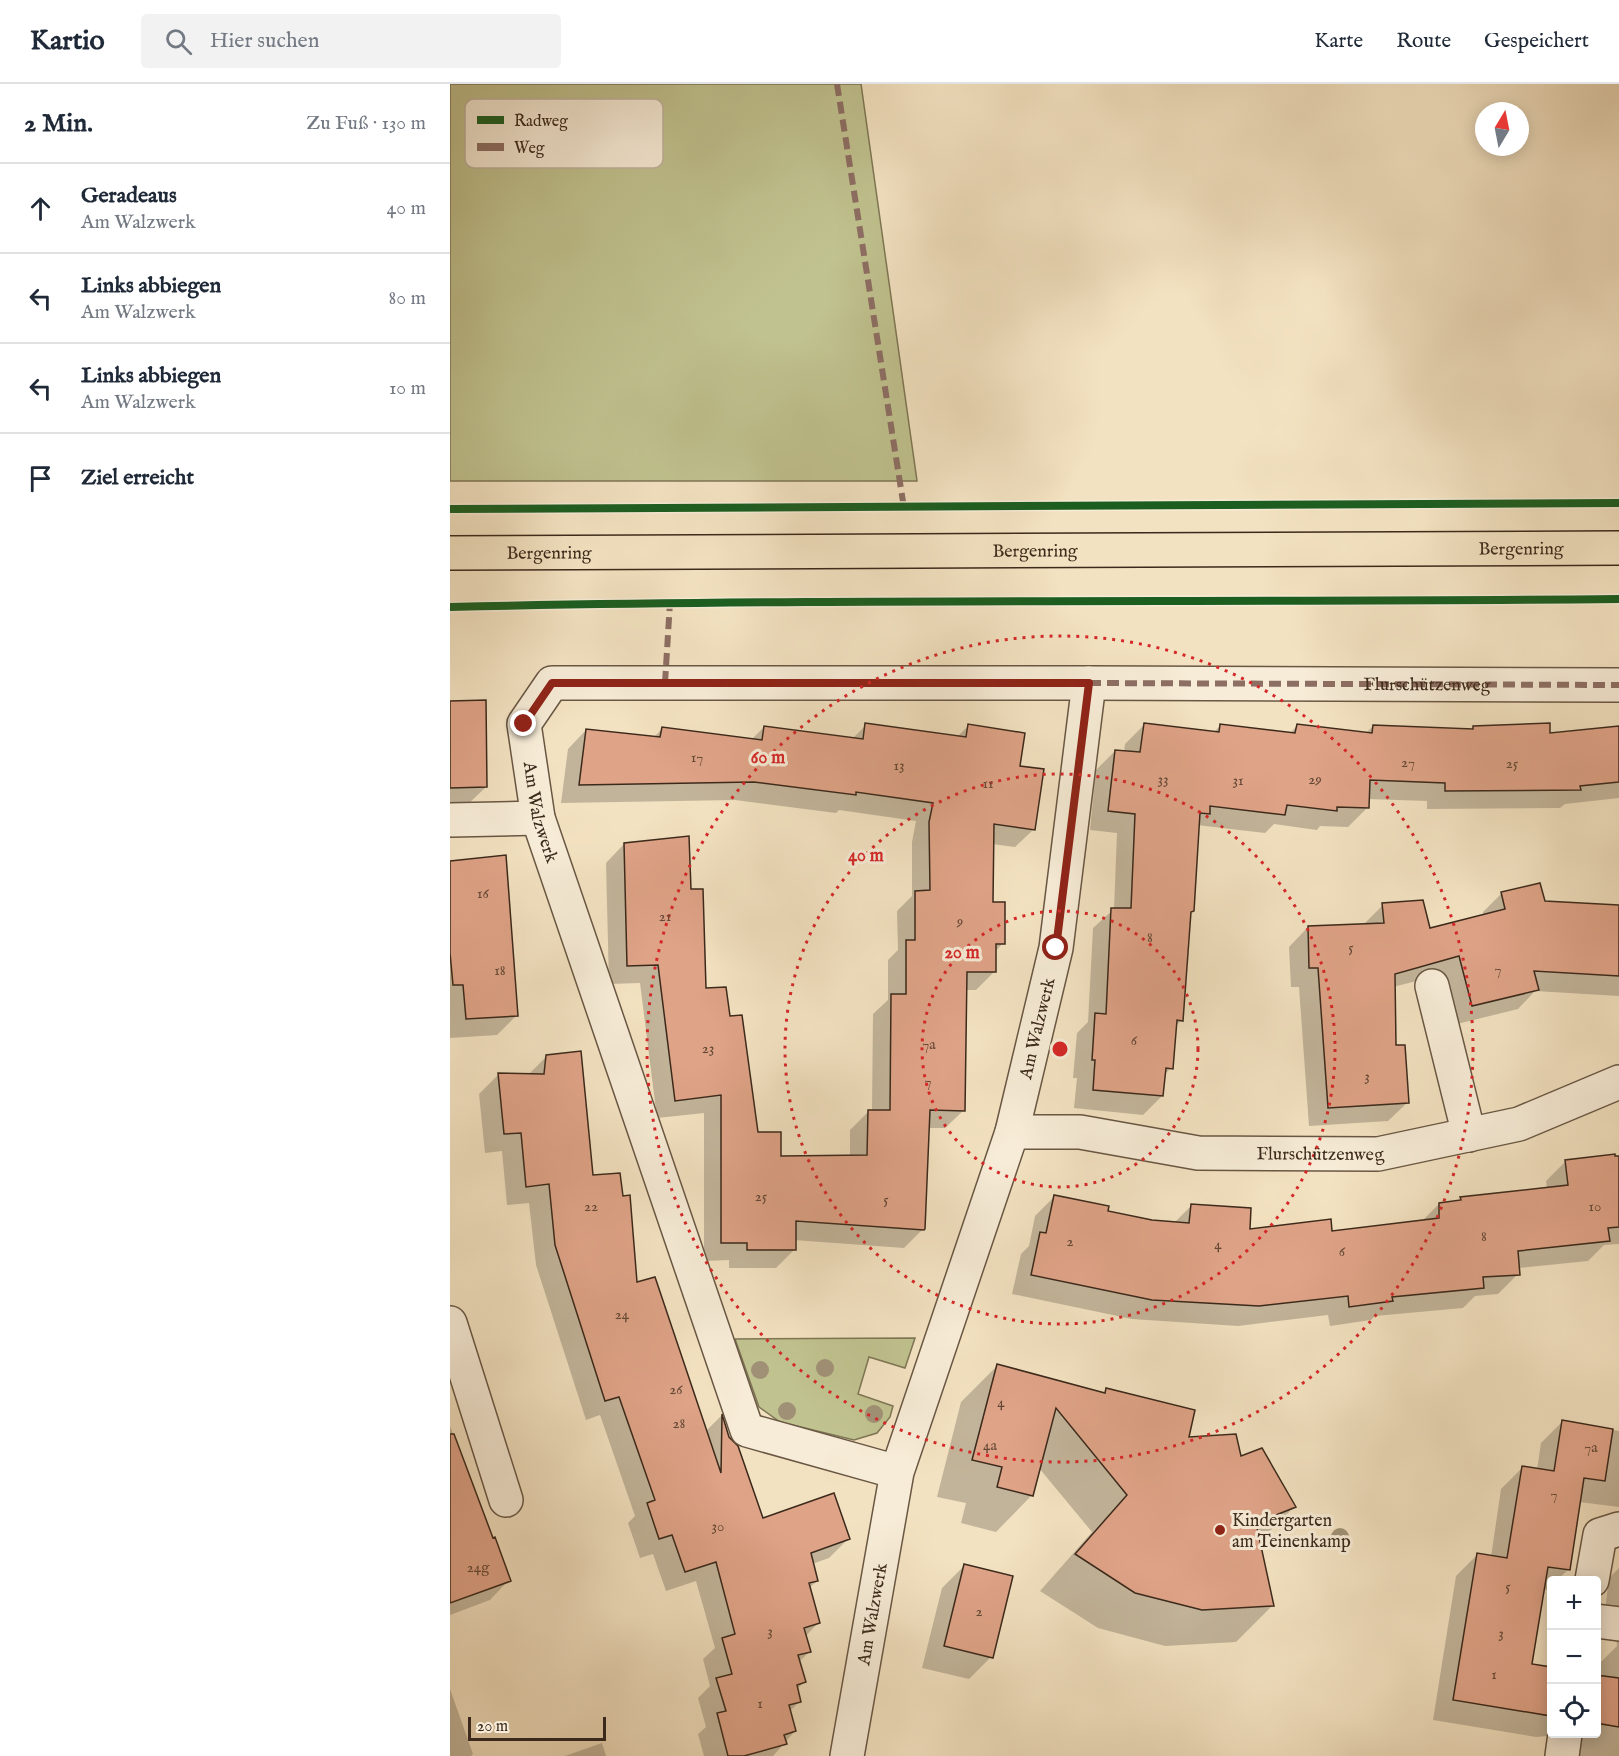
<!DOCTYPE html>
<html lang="de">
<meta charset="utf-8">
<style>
:root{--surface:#fff;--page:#f2f2f3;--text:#1f2937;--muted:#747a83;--line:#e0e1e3}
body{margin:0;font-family:"IM FELL English",serif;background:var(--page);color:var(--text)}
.controls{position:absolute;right:18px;bottom:18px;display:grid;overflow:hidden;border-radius:6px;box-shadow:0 3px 15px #0003}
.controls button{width:54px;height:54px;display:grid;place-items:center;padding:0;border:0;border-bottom:2px solid var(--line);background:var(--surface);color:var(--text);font:30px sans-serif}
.compass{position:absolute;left:1025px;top:18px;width:54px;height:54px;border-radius:50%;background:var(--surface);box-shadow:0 3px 15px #0003;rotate:10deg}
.scale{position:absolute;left:18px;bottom:15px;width:138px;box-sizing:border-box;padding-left:6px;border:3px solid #3b291b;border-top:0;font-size:16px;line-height:21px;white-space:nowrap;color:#3b291b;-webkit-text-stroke:4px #f7ecd7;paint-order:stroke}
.stop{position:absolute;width:18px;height:18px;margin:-14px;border:4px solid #8f2418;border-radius:50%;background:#fff}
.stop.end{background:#8f2418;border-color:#fff;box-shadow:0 2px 6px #0008}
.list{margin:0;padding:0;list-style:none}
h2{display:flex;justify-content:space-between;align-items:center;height:78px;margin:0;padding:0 24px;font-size:26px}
h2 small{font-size:20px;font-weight:400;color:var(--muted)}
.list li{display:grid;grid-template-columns:39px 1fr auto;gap:18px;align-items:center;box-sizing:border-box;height:90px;padding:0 24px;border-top:2px solid var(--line)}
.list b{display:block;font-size:22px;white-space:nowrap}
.list p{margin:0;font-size:20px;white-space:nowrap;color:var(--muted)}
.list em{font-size:20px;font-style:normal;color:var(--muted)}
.icon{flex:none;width:33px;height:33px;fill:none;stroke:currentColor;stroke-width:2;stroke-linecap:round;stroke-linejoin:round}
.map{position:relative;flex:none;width:1169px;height:1672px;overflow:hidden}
header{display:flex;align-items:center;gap:36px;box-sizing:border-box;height:84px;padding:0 30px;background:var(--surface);border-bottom:2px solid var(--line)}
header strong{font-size:28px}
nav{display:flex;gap:33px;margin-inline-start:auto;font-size:21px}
.search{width:420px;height:54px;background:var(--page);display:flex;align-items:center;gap:15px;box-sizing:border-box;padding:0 21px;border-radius:6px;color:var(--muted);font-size:22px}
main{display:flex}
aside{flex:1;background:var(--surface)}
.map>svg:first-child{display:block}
.green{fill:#c0c28f;stroke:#7e7655;stroke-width:1.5}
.shadow{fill:#0003}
.building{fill:#dfa387;stroke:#3b291b;stroke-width:1.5}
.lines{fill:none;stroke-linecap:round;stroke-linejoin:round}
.minor-casing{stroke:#695744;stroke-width:36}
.major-casing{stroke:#3b291b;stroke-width:36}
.minor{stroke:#f7ecd7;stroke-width:33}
.major{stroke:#f3e2c1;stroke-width:33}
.quiet{stroke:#8d6e63;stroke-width:6;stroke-dasharray:12 6;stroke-linecap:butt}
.cycleway-casing{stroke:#f7ecd7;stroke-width:11}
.cycleway{stroke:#1b5e20;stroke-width:8}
.tree{fill:#a09176}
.route{stroke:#8f2418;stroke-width:8}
.ring{fill:none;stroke:#d62828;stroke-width:3;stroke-dasharray:3 6}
.poi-dot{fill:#8f2418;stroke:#f7ecd7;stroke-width:2}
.labels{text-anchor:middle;stroke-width:6;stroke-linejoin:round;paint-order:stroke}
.number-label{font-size:15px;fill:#644836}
.street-label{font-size:18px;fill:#3b291b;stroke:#f7ecd7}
.poi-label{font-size:18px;fill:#3b291b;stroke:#f7ecd7;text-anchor:start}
.key{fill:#f7ecd7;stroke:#bfb29f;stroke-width:1.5}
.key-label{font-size:16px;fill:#3b291b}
.centre{fill:#d62828;stroke:#f7ecd7;stroke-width:3}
.ring-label{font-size:18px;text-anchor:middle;font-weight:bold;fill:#d62828;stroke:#f7ecd7;stroke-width:6;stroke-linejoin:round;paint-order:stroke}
</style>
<header>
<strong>Kartio</strong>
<div class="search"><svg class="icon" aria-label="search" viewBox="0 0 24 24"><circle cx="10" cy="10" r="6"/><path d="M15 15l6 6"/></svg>Hier suchen</div>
<nav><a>Karte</a><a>Route</a><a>Gespeichert</a></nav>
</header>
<main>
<aside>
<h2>2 Min.<small>Zu Fuß · 130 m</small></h2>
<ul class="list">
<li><svg class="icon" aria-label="ahead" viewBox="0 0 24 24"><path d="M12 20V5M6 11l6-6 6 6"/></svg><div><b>Geradeaus</b><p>Am Walzwerk</p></div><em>40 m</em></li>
<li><svg class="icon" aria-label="left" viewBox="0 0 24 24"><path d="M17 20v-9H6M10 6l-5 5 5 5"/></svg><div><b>Links abbiegen</b><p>Am Walzwerk</p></div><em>80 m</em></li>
<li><svg class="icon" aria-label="left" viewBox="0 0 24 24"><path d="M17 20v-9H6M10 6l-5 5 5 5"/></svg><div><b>Links abbiegen</b><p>Am Walzwerk</p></div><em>10 m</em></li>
<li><svg class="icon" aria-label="arrive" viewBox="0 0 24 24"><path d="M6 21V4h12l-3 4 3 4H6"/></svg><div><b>Ziel erreicht</b></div></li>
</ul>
</aside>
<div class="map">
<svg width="1169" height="1672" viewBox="0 0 1169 1672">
<rect width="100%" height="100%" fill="#f3e2c1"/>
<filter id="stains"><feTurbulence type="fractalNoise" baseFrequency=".00333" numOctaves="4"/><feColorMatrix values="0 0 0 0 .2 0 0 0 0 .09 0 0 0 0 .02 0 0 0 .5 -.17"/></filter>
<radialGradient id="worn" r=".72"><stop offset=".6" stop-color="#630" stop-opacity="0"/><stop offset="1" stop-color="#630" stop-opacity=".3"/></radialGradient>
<path class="green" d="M0,0H411L467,397H0Z
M465,1254L455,1284L419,1273L408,1310L443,1322L440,1333L427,1349L404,1356L330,1338L309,1323L285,1255Z"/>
<path class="shadow" d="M0,618L36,703L13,725H0Z
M416,641L507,653L518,642L569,683L584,745L565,763L542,760L541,820L553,859L544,869V888L526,906H515L514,1026L495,1044H479L473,1145L454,1164L344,1156V1166L326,1184H279V1176L254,1177V1029L207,1034L190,899L159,900L156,779L174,760L240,806L254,905L279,934L306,1049L329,1073L400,1072V1046L419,1027H422L423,930L438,916V876L448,866L447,827L462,812V758L466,737L389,726L386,729L285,716L111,719L118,665L136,646L203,654L212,645L301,656L314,643L402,655Z
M694,641L763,649L771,641L839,650L847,642L916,649L923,642L1020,647L1023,643L1099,650L1169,644V714L1115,720L1110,724L977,725V717L918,715L917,724L898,743L870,742L867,746L824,740L815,749L747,741L743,827L739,830L732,936L725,942L721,984L713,992L712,1012L693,1031L624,1024L627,994H623L627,949L638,938L643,844L664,825L667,749L640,746L646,686L665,667L674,668L675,660Z
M0,779L67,931L47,951L0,954Z
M1052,809L1093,818L1169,823V912L1085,907L1068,925L1003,941L990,891L943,903L945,963L958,1018L938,1037L859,1042L849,903H841L839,863L858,843L914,840L933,821L979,845L1033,832V828Z
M97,972L141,1093L186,1200L255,1348L271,1332L312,1436L398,1455L379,1474L362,1480L367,1497L359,1504L368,1539L355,1553L359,1568L349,1578L354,1598L347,1605L350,1617L339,1628L345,1647L323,1672H254L248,1650L256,1643L248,1614L260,1602L253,1575L265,1564L246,1497L216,1507L203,1470L190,1474L178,1439L185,1432L150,1331L136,1336L86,1181L79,1119L57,1121L52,1067L35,1069L29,1010L49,990L78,991Z
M1169,1072V1160L1154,1161L1138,1177L1068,1184V1190L1048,1210L1025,1212L1013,1224L925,1232L921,1236L880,1242L878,1231L788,1242L682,1235L562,1210L571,1170L579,1162L585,1132L605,1112L656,1128L701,1137L724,1139L741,1122L798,1147L881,1149L971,1138L989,1120L1007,1118L1011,1114L1097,1105L1096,1097L1116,1077Z
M547,1282L653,1310L657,1306L737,1354L790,1374L844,1423L808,1459L822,1522L786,1558L715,1562L648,1544L590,1507L642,1448L589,1384L582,1411L546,1448L511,1439L516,1419L487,1413L511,1318Z
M1112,1338L1169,1347V1423L1129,1418L1118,1486L1107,1496H1102V1502L1098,1506L1092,1505L1081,1581L1102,1585V1650H1146L1148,1581L1167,1562L1166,1553L1153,1543L1159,1494L1169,1484V1672H1119L1106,1656L1097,1652L1086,1653L983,1636L1006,1492L1027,1471L1041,1473L1051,1405L1072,1384L1087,1386L1091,1359Z
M0,1342L42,1456L59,1496L40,1516L0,1531Z
M514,1482L541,1573L519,1595L472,1584L492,1504Z
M0,1605L23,1670L21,1672H0Z
M152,1659L156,1672H115Z"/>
<path class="building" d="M36,616L37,703L0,704V617Z
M415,639L516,653L518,640L575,649L570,682L594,685L585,746L544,740L543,818H555V860H546V888H517L515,1027L480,1026L475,1145L474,1146L346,1137V1166H297V1159H271V1011L225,1017L208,881L177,882L174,759L239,752L241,805H253L256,904L276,903L280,932L292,931L308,1048H331V1072L417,1071L418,1026H440L441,910H456V856H465V807L480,806L479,738L483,719L406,708V711L304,698L129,701L136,645L210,653L212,643L312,656L314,642L413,655Z
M694,639L769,648L770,640L845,649L847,640L922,649L923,641L1023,645V642L1100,639V649L1169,642V698L1130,702L1131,706L995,707V699L920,696L919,724L887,723V727L837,721L835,731L760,722V730L750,729L744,827L741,828L733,937L727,936L723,985L716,984L713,1012L643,1006L645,976H642L645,929L656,930L661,824H681L685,730L658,727L665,666L690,668Z
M56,771L68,932L16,935L13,901H3L0,869V777Z
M1090,799L1095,817L1169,821V892L1084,887L1089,906L1022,922L1009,872L945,890L946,961H955L959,1019L878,1024L868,884H859L858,842L934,839L932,819L973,816L980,844L1055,825L1051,808Z
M131,967L143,1091L170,1089L173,1112L180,1111L187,1198L205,1193L271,1389L272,1330L279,1353L288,1362L313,1434L384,1409L400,1455L361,1469L368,1497L359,1499L370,1539L354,1544L361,1568L348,1571L356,1598L347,1601L351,1618L339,1621L346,1647L334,1651L337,1660L294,1672H278L267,1629L276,1627L266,1594L282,1590L272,1554L285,1550L266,1478L235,1488L222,1451L209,1455L197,1419L205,1416L169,1313L155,1317L105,1161L99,1100L76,1103L71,1049L54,1050L48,989L94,990L96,971Z
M1165,1070V1072H1169V1143L1158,1144L1160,1157L1068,1167L1070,1191L1033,1193L1034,1204L942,1213L943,1217L899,1223L898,1212L809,1222L702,1216L581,1191L590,1148L596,1149L604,1111L659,1122L658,1127L702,1136L739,1139L741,1120L801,1124L800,1145L881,1135L882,1147L989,1134V1119L1011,1116L1010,1113L1118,1101L1115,1076Z
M547,1280L655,1309L656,1304L745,1326L739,1353L786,1350L791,1372L812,1364L846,1423L806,1439L824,1522L752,1526L685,1509L625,1470L677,1411L606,1324L583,1412L547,1403L552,1383L522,1376Z
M1112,1336L1163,1345L1155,1397L1134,1394L1120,1486L1098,1483L1082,1580L1101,1583V1632L1003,1616L1027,1469L1057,1474L1072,1382L1104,1387Z
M0,1350H4L43,1454L45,1453L61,1497L0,1519Z
M514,1480L563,1492L543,1574L494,1562Z
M1146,1591L1169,1594V1643L1146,1639Z"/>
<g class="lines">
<g class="minor-casing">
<g id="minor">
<path id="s1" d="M639,599L1169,601"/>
<path d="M0,736L88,734"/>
<path d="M982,902L1019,1051"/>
<path id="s2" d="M562,1048H630L748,1069L928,1070L1069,1040L1169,998"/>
<path d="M0,1239L56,1416"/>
<path d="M1142,1496L1150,1451L1169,1445"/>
<path d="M1146,1537L1169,1540"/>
<path id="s3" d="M397,1672L447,1388L562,1048L606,864L639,599H102L74,640L88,734L297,1346L447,1388"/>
<path d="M1112,1672L1115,1650"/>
</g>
</g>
<g class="major-casing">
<g id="major">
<path id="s4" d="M0,469L1169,464"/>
</g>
</g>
<use href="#minor" class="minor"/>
<use href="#major" class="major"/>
<path class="quiet" d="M387,0L454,424
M215,599L220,518
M639,599L1169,601"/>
<g class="cycleway-casing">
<path id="cycleway" d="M0,425L1169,419
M0,523C390,514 779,519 1169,515"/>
</g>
<use href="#cycleway" class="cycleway"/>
</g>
<g class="tree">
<circle cx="375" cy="1284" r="9"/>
<circle cx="310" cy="1286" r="9"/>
<circle cx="337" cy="1327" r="9"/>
<circle cx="424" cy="1330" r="9"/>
<circle cx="890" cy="1453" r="9"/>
</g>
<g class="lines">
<path class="route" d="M74,640L102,599H639L606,864"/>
</g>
<g class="ring">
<circle cx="610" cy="965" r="138"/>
<circle cx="610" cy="965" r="275"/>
<circle cx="610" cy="965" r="413"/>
</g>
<circle class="poi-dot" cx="770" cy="1446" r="6"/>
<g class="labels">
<g class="number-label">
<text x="247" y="678">17</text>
<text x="958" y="683">27</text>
<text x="1062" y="684">25</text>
<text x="449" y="686">13</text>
<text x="713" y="700">33</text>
<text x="865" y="700">29</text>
<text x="788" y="701">31</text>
<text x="538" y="704">11</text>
<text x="33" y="814">16</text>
<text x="215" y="837">21</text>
<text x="510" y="842">9</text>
<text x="700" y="858">8</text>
<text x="901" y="868">5</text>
<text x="1048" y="890">7</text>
<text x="50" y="891">18</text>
<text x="684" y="961">6</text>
<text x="479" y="965">7a</text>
<text x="258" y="969">23</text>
<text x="917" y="997">3</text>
<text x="478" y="1002">7</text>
<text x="311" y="1117">25</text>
<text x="436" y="1120">5</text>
<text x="141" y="1127">22</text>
<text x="1145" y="1127">10</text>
<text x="1034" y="1157">8</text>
<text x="620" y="1162">2</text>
<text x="768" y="1165">4</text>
<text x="892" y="1172">6</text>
<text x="172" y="1235">24</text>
<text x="226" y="1310">26</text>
<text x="551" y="1323">4</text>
<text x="229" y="1344">28</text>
<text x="540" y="1366">4a</text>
<text x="1141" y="1368">7a</text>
<text x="1104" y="1415">7</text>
<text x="268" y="1447">30</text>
<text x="28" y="1488">24g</text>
<text x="1058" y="1507">5</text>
<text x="529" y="1532">2</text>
<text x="320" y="1552">3</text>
<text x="1051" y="1554">3</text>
<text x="1044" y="1595">1</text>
<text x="310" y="1624">1</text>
</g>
<g class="street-label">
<text dy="6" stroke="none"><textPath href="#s4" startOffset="1071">Bergenring</textPath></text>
<text dy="6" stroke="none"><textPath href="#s4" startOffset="585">Bergenring</textPath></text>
<text dy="6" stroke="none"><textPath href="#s4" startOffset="99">Bergenring</textPath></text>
<text dy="6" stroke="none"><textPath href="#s1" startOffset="338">Flurschützenweg</textPath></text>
<text dy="6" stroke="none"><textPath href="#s3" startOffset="1780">Am Walzwerk</textPath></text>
<text dy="6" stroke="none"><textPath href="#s3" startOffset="754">Am Walzwerk</textPath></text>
<text dy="6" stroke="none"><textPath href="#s2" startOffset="310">Flurschützenweg</textPath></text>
<text dy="6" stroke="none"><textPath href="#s3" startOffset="144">Am Walzwerk</textPath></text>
</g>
<g class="poi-label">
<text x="782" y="1442">Kindergarten<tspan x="782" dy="21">am Teinenkamp</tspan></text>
</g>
</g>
<rect x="15" y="15" width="198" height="69" rx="9" class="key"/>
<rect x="27" y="32" width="27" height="8" fill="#1b5e20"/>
<rect x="27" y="59" width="27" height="8" fill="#8d6e63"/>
<g class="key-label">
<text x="64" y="42">Radweg</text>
<text x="64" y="69">Weg</text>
</g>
<circle cx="610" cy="965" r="9" class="centre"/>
<g class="ring-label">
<text x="318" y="679">60 m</text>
<text x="416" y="777">40 m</text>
<text x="512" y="874">20 m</text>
</g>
<rect width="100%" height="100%" filter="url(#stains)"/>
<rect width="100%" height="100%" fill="url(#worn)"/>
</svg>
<div class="controls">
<button>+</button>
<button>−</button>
<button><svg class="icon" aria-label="locate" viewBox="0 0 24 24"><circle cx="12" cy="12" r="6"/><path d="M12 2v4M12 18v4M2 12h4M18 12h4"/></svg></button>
</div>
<svg class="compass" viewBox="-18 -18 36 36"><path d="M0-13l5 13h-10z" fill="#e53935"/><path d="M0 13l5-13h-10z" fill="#747a83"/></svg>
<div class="scale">20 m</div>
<div class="stop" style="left:606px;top:864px"></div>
<div class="stop end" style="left:74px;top:640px"></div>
</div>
</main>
